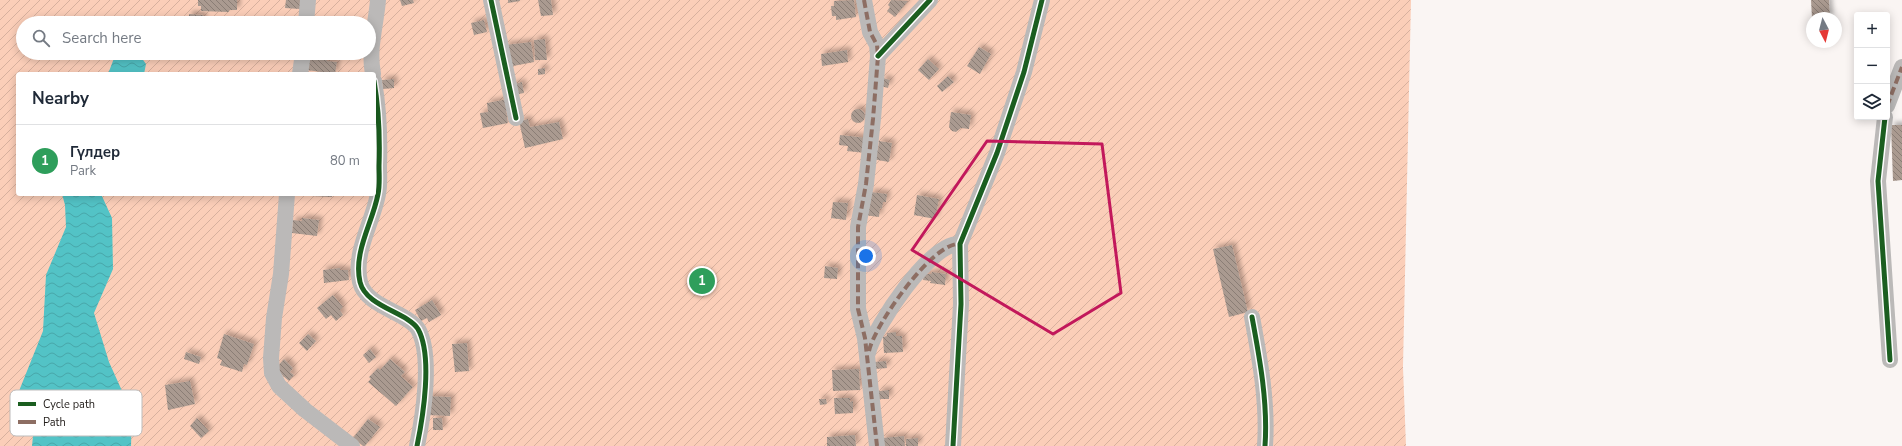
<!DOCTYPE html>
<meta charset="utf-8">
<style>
:root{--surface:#fff;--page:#f2f2f3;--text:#1f2937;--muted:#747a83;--line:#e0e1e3;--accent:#0b8043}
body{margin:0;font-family:"Nunito Sans",sans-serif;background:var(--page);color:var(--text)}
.controls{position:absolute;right:12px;top:12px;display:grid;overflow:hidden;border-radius:4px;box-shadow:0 2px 10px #0003}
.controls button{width:36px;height:36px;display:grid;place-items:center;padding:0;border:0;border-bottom:1px solid var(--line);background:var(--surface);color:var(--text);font:20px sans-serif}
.compass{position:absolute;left:1806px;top:12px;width:36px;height:36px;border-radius:50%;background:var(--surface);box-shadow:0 2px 10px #0003;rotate:173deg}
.you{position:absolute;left:866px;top:256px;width:14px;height:14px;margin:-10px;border:3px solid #fff;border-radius:50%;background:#1a73e8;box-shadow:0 0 0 6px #1a73e833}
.badge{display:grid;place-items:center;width:26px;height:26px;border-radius:50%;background:var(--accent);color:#fff;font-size:13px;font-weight:700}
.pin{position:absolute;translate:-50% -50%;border:2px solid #fff;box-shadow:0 1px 4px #0006}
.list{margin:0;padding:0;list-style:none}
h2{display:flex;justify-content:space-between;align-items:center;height:52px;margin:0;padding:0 16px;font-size:17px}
h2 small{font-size:13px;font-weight:400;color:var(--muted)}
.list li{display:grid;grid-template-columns:26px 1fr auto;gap:12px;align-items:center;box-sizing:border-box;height:72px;padding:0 16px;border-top:1px solid var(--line)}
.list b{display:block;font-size:15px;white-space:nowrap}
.list p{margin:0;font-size:13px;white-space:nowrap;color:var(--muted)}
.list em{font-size:13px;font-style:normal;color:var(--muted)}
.icon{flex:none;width:22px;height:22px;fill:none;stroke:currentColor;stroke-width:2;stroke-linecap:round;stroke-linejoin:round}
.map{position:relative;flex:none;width:1902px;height:446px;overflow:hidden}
.search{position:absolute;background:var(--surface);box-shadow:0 2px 10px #0003;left:16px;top:16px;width:360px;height:44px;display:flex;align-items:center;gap:10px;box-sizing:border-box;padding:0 14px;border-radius:22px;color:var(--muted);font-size:15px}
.panel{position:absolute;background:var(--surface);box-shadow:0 2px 10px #0003;left:16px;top:72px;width:360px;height:124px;border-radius:4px}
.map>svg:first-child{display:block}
.garden{fill:url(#garden-furrows);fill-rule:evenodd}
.water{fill:url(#water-waves)}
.building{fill:url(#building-back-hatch);filter:url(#shadow)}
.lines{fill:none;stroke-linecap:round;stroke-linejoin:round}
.minor{stroke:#bbb9b8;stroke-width:16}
.quiet{stroke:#8d6e63;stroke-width:4;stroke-dasharray:8 4;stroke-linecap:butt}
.cycleway-casing{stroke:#fff;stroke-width:8}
.cycleway{stroke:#1b5e20;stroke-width:5}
.marked{fill:none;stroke:#c2185b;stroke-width:3;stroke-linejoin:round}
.key{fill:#fff;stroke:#bdbcbb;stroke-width:1}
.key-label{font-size:11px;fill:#231e1b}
</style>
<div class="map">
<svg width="1902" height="446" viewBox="0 0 1902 446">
<defs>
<pattern id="garden-furrows" width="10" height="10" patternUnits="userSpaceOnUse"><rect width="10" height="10" fill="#fbceb8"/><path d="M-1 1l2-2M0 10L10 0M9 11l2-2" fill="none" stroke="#d7b09e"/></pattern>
<pattern id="water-waves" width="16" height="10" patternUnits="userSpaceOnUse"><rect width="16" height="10" fill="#53c3c6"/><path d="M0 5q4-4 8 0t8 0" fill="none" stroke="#48a7aa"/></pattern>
<pattern id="building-back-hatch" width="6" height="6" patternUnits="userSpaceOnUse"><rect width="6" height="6" fill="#aa9a90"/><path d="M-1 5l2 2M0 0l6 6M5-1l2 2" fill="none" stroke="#8a7d75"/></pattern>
<filter id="shadow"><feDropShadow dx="3.5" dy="-3.5" stdDeviation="2" flood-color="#0004"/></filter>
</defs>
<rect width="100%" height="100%" fill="#faf5f3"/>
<path class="garden" d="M0,0H1411L1403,367L1406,446H0ZM23,23H369V53H23ZM18,74H374V194H18Z"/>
<path class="water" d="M116,53H138L146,64L144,74H108Z
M62,194H101L112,218L113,269L94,313L109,362L132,413L131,446H32L35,416L16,405L17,396L43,331L46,275L66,227L65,205Z"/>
<path class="building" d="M198,0H237V10H229V12L201,11V6H198Z
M286,0H300V9L285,8Z
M400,0H413L414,3L402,6Z
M508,0H520V1L508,3Z
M538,0H551L553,15L541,16Z
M854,0L856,17L836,20V16H832L831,6H834V1Z
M891,0L908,1L895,17L887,11L890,7L888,5Z
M1811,0H1829L1830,18H1812Z
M189,14L203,15V23H189Z
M484,20L487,32L474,35L471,23Z
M545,39L547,60H535L534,40Z
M531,42L534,62L513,66V64L507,65L505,45Z
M979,47L991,54L980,74L967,66Z
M847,50L848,62L822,66L821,54Z
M321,57L327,58V61L337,62L335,74L307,70L309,58L319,60Z
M928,59L939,69L929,80L918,70Z
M545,68V74L538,75V69Z
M948,76L954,82L942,92L937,86Z
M883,78L890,80L888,88L881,86Z
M394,79V88L383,89L382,80Z
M522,82L524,93L513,95L511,85Z
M508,99L510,110L506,111L508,123L483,128L480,113L488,112L487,103Z
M851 116a7 7 0 1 1 14 0a7 7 0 1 1-14 0Z
M951,112L971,115L969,129L961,128L956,132L952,131L949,127Z
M528,119L530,127L559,122L563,139L525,148L519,121Z
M1891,125H1902V180L1893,181Z
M840,135L868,138L866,153L847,151L848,146L839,145Z
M879,141L892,143L889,162L872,159L874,149L878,150Z
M871,192L887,194L886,202H883L882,209L880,208L879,217L864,215Z
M311,194H332V197L311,196Z
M917,195L939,199L935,219L914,215Z
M833,202L848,203L846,220L831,218Z
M302,218L319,220L317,236L292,233L293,220L302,221Z
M1232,245L1248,312L1229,317L1213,249Z
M825,266L838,268L837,279L824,278Z
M340,268V270H348L349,280L324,283L323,270Z
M932,272L946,274L945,285L930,283L931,281L923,280L924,274H931Z
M333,295L343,307L340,310L343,315L336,321L331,315L326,319L317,308Z
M432,300L441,315L429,322L427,318L421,321L415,310Z
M896,332V336H902L903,352L884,353L883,337L887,336V333Z
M224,334L254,344L247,365L244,364L242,372L220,365L222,360L217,358Z
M308,334L316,341L307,351L299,343Z
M467,343L469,371L455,372L452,344Z
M370,349L376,357L369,363L363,355Z
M186,352L201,357L199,364L184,359Z
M284,359L293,368L290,372L294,375L289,381L275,369Z
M390,359L405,372L401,376L413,387L396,406L368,382L371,379L369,377L378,368L380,370Z
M886,361L887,368L875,369L874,362Z
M859,369L860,390L833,391L832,370Z
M190,381L195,404L168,410L165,385Z
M889,390V399H879V391Z
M428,396L451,397L450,416L427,415Z
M834,398H850V402L853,401V413L835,414Z
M819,399H826L827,404L820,405Z
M197,418L209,431L201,438L190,426Z
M433,418H442L443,430H433Z
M368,419L380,427L365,446H363L353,438Z
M855,435L856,446H827V437Z
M904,436L905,446H883L882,438Z
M918,438V446H906V439Z"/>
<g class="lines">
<path class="minor" d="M491,0L516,118
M864,0L870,32L877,45L878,56L873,119L866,184L858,227V309L865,338L877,446
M306,23L308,0
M878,56L930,0
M300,74L303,53
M373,74C368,47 376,26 378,0
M374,81C379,110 380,137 379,166C379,175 380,185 378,194C373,222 353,252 360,282C366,307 407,312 418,329C433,356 423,417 417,446
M1887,106L1902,67
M1885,117L1878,181L1890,360
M287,194L281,274L274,318L271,358L272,373L279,386L305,410L352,446
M1252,317C1260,360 1268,403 1265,446
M868,353C874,327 931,241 960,244
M953,446L961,304L960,244L997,153L1024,72L1042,0"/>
<path class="quiet" d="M864,0L870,32L877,45L878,56L873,119L866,184L858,227V309L865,338L877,446
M1887,106L1902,67
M869,351C874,326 933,241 960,244"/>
<g class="cycleway-casing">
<path id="cycleway" d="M491,0L516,118
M878,56L930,0
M374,81C379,110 380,137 379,166C379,175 380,185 378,194C373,222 353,252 360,282C366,307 407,312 418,329C433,356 423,417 417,446
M1885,117L1878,181L1890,360
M1252,317C1260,360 1268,403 1265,446
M953,446L961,304L960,244L997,153L1024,72L1042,0"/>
</g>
<use href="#cycleway" class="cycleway"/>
</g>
<path class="marked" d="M987,141L1102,144L1121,293L1053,334L912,250Z"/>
<rect x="10" y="390" width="132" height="46" rx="6" class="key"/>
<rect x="18" y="402" width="18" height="4" fill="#1b5e20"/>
<rect x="18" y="420" width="18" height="4" fill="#8d6e63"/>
<g class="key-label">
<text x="43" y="408">Cycle path</text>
<text x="43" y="426">Path</text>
</g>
</svg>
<div class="controls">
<button>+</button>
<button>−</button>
<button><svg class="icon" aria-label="layers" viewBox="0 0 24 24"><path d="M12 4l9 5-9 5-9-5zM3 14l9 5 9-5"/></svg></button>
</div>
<svg class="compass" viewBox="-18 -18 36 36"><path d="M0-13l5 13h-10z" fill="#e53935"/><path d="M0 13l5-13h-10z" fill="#747a83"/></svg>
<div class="you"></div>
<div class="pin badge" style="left:702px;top:281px;background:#2e9e5b">1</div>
<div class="search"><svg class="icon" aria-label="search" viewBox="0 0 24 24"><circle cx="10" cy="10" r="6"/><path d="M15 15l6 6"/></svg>Search here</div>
<section class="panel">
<h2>Nearby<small></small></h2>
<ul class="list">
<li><span class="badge" style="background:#2e9e5b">1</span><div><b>Гүлдер</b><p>Park</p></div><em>80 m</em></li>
</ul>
</section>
</div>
